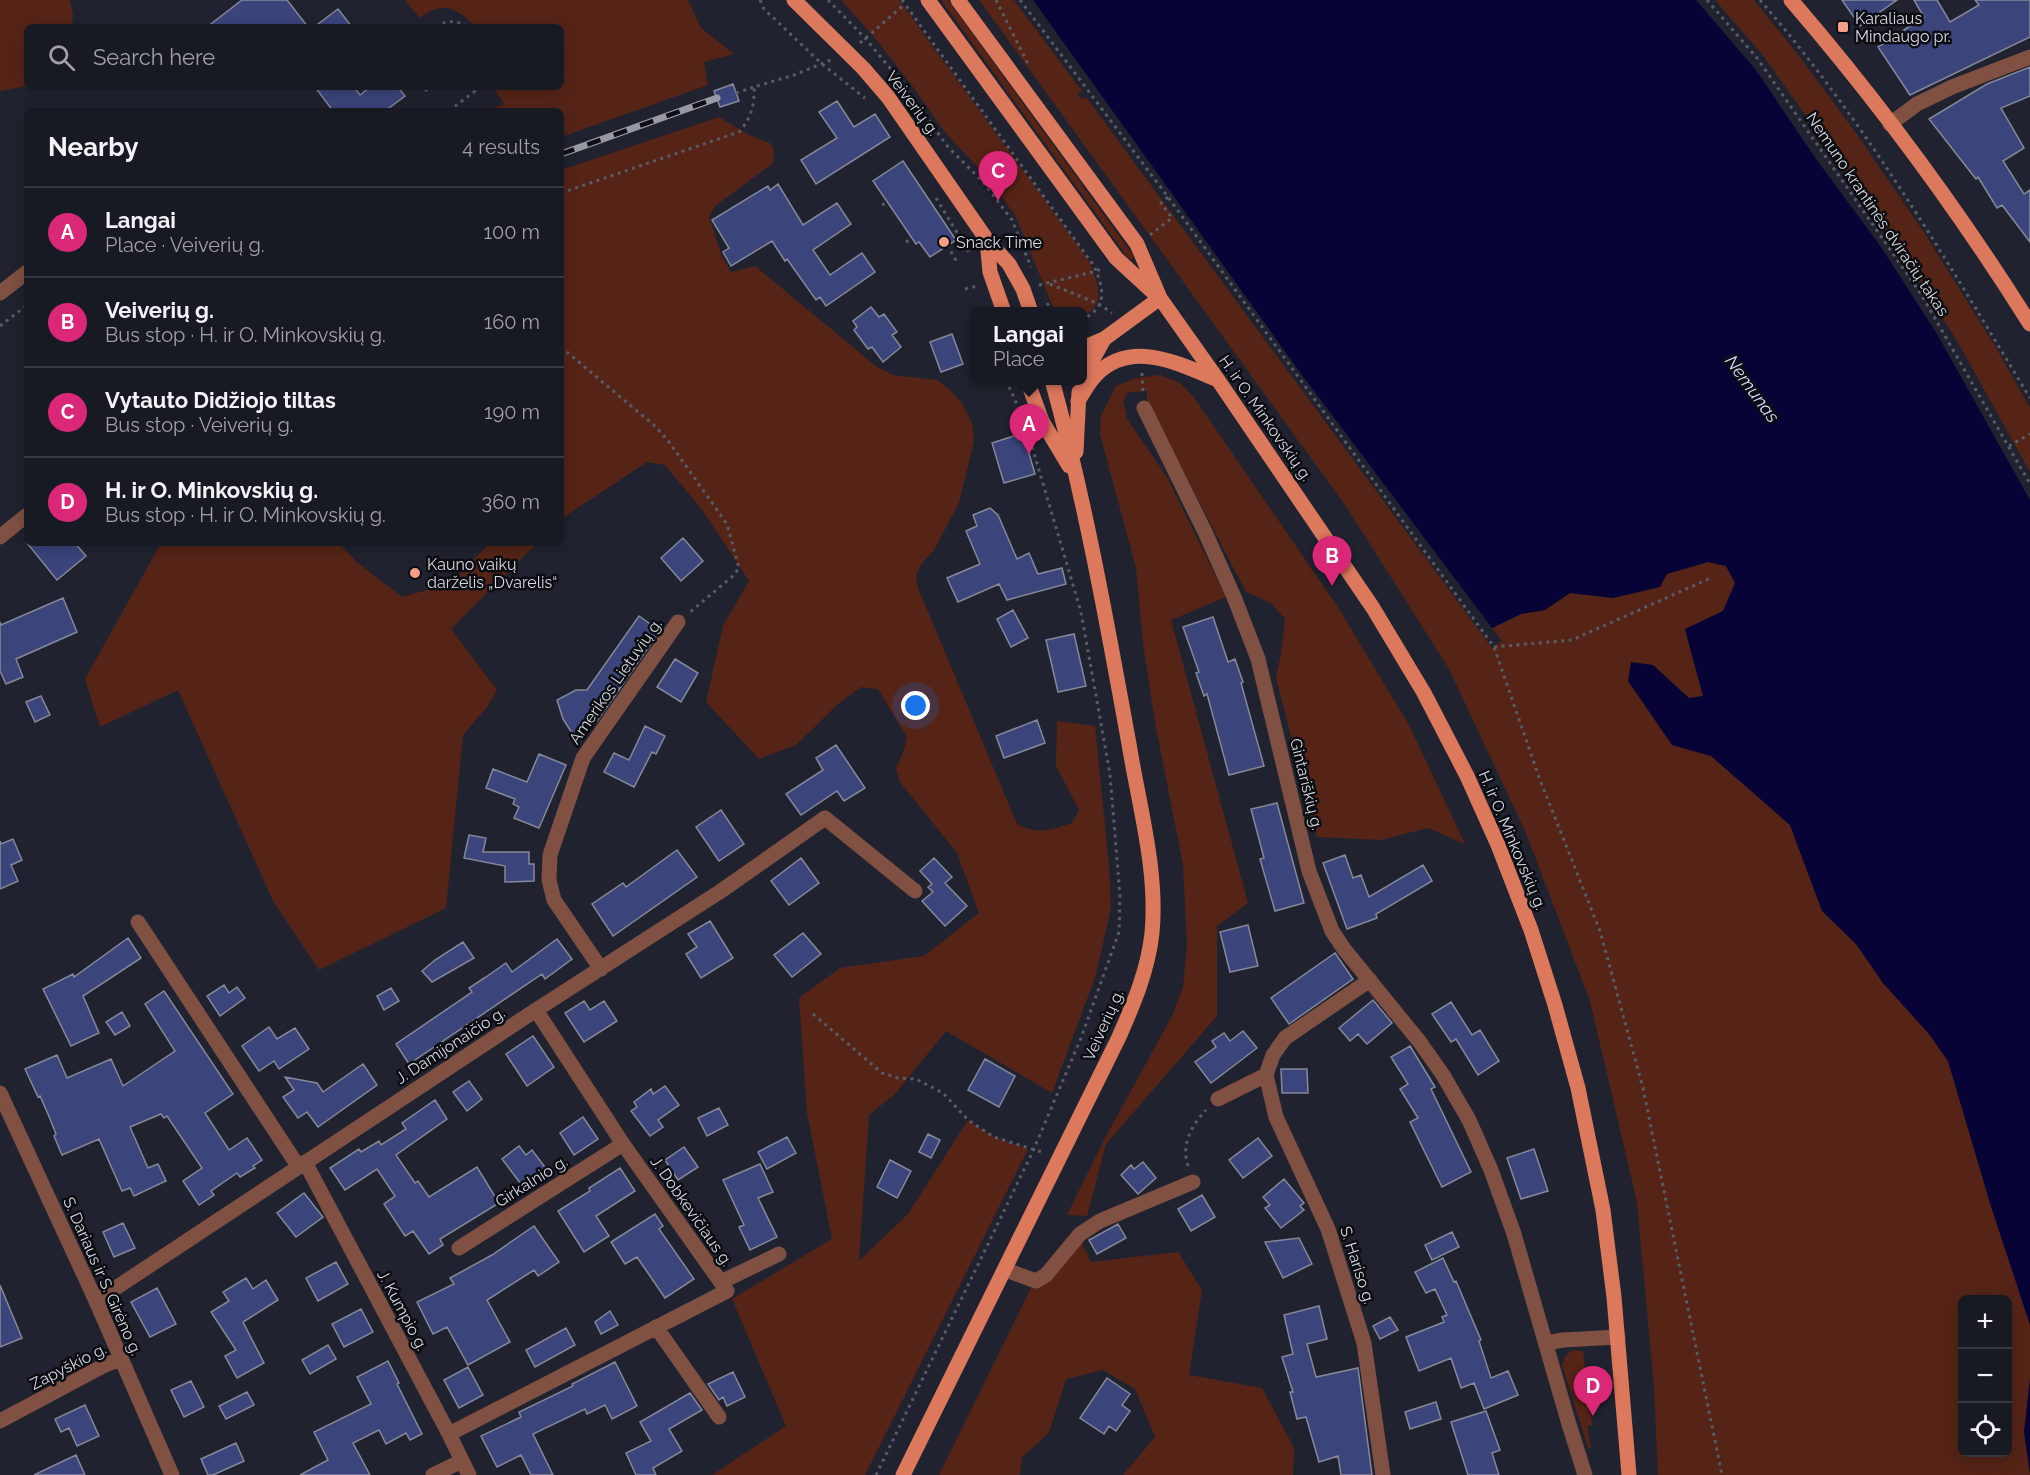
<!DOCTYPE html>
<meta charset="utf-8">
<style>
:root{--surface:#181a23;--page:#21232b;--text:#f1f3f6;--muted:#9fa1a6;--line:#363841;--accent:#db2777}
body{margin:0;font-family:Raleway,sans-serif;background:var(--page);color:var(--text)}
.controls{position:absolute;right:18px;bottom:18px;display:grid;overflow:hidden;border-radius:9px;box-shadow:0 3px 15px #0003}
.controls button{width:54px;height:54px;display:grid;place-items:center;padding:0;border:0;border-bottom:2px solid var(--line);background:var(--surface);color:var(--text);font:30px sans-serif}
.you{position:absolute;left:916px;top:706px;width:21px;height:21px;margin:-15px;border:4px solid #fff;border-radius:50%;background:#1a73e8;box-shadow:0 0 0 9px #1a73e833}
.badge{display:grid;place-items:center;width:39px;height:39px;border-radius:50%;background:var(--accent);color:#fff;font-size:20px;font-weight:700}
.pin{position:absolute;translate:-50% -50px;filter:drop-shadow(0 2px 3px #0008)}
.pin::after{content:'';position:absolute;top:32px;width:21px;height:18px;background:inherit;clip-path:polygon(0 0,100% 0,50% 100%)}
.popup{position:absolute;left:970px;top:307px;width:117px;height:78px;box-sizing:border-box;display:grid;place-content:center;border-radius:9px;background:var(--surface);filter:drop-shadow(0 2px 4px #0005);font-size:20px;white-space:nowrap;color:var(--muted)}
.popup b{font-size:22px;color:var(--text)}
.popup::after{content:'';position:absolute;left:50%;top:100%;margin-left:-12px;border:12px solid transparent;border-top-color:var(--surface)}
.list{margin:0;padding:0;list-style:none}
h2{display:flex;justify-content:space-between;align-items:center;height:78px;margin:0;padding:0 24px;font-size:26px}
h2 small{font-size:20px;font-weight:400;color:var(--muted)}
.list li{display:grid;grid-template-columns:39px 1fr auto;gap:18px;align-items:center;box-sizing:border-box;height:90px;padding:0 24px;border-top:2px solid var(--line)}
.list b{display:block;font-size:22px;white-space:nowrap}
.list p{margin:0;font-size:20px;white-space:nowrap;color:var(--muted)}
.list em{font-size:20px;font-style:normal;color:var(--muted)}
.icon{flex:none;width:33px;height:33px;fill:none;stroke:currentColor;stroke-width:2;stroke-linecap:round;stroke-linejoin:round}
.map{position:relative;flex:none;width:2030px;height:1475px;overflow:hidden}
.search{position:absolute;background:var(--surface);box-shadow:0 3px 15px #0003;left:24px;top:24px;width:540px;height:66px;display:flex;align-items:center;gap:15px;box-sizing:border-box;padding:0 21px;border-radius:9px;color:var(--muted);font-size:22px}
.panel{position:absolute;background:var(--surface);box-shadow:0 3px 15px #0003;left:24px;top:108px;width:540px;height:438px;border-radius:9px}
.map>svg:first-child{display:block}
.green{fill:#552417;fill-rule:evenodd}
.water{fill:#080336}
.building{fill:#3c447c;stroke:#858898;stroke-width:1.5}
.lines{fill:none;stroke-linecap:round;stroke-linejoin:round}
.path{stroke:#595c67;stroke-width:3;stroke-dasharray:3 4.5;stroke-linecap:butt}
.minor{stroke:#805042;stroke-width:15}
.major{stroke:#dc785c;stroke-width:15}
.rail-casing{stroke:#979aa3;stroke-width:7}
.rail{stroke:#0b0d12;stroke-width:4.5;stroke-dasharray:14;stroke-linecap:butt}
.poi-dot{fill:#f49e86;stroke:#0b0d12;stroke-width:2}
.labels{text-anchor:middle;stroke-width:5;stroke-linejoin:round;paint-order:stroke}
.poi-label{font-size:16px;fill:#d7d9e1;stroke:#0b0d12;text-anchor:start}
.street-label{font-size:16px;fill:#d7d9e1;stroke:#0b0d12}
.water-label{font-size:18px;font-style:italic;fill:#d1d9fc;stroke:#0b0d12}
</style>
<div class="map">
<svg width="2030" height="1475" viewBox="0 0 2030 1475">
<rect width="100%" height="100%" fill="#20232f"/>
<path class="green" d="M0,0H70L73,15L72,27H27V86L0,91Z
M405,0H688L701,28L734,54L704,62L708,85L561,137V111H486L504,104L493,87H561V27H475C457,7 442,0 420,18Z
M841,0H899L1089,261C1097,281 1108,305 1083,316V312L1057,311L1053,307L1015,215L992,183L944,131L914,88L875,38Z
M941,0H948L1133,255V258L1131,260L1128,258Z
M979,0H1014L1082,91L1078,94L1081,99L1086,97L1492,648L1502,641L1492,628L1521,614L1545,610L1570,593L1613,598L1666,574L1708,562L1726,566L1735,583L1723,611L1685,630L1703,696L1689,699L1653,665L1672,745L1711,756L1790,825L1822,911L1856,944L1883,983L1929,1034L1948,1061L1990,1203L2030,1325V1378L2024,1432L2030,1475H1658L1654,1387L1637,1202L1590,1001L1526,833L1448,667L1345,505ZM1962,1300H2008V1452H1962Z
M1715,0H1754L1796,52L1856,133L1927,237L1995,346L2030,408V472L1956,339L1864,198L1762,54Z
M719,117L751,136L770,143L774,150L773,163L715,206L709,217L721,254L731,272L755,266L877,367L893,375L937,380L949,389L961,402L972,423L974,441L959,503L934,550L921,564L916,576L918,588L1017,824C1038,835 1050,830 1072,823L1079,810L1056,766L1057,721L1095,726L1109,866L1111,908L1096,975L1052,1093L946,1031L895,1094L869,1115L859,1261L908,1214L968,1120L994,1137L1028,1149L865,1475H712L786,1426L732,1299L832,1239L807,1113L799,998L840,968L924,956L979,913L957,853L900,782L896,768L904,750L907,737L878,689L861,687L839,703L796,745L759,759L706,702L723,626L749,581L703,511L665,465L647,462L561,519V170Z
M1160,375L1180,383L1193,396L1339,609L1409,725L1465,844L1428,828L1381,840L1317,837L1276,678L1281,654L1285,619L1271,603L1246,592L1147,401V391L1128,392L1123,401L1127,419L1167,477L1226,597L1171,620L1248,903L1217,926V1016L1106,1144L1087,1216L1067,1215L1104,1140L1172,1016L1183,987L1187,945L1183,865L1155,722L1143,643L1136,568L1100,434L1101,416L1116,386L1136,378Z
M161,543H338L358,563L402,597L449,584L490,543H537L451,629L497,690L487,707L463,735L446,908L319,970L273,901L178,690L100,727L85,679Z
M1081,1241L1091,1262L1178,1252L1202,1290L1189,1375L1262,1388L1294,1448L1293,1475H1123L1155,1437L1135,1389L1103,1370L1066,1379L1049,1433L1022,1457L1020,1475H939L1032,1286Z
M1573,1350L1583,1351L1592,1425L1587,1426L1591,1448H1588L1562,1365L1566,1355Z"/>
<path class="water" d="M1033,0H1696L1756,70L1816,159L1881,247L1937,334L2030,500V1325L1990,1203L1948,1061L1929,1034L1883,983L1856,944L1822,911L1790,825L1711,756L1672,745L1628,681L1631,662L1653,665L1689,698L1703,696L1685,629L1723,611L1735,583L1726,566L1708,562L1667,574L1660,587L1613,598L1570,593L1545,610L1521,614L1492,628L1302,375Z
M2030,1378V1473L2024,1432Z"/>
<path class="building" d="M242,0H287L308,27H207Z
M1842,0H1897L1860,26Z
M1914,0H1937L1950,22L1979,5L1975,0H2030V37L1910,95L1878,47L1924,17Z
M338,9L352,27H314Z
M2030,67V96L2001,108L2024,148L2003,161L2024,194L2030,190V242L2002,205L1997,208L1978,177L1976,179L1929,119L1987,84Z
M733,84L739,101L720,107L714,91Z
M315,87H354L360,95L370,87H398L405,96L385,111H333Z
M837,101L854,127L875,114L890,137L816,184L801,160L837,138L819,112Z
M903,161L956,240L930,257L919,242L916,244L873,181Z
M778,184L803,225L837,203L851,224L813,250L830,275L862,253L875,272L826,306L820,297L816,300L787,259L785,261L772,241L731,266L723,252L729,248L712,220L768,186L770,190Z
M871,307L879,317L884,314L897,332L892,335L901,347L883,362L872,347L868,349L854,330L857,327L853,321Z
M952,334L963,364L941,372L930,342Z
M1023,433L1035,474L1004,483L992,443Z
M990,508L998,515L1017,559L1029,553L1038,574L1062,568L1066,584L1007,600L999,584L958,602L947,578L980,564L966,531L977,526L973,515Z
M683,538L703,561L681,581L661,558Z
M27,543H75L86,556L57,580Z
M63,598L77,632L16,659L23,677L6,684L0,671V622L1,625Z
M1013,610L1028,638L1011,647L997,619Z
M639,616L660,631L597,721L591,723L586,732L575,734L570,730L563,719L557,700L576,690H587Z
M1213,617L1228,662L1235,659L1243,682L1241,683L1264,766L1229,775L1207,694L1204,696L1196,673L1199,672L1183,627Z
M1074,634L1086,686L1058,692L1046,640Z
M675,659L698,673L681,702L657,687Z
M41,696L50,715L35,722L26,702Z
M1037,720L1045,743L1004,758L996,736Z
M645,726L665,736L656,754L652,752L634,787L604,772L614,753L629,760Z
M836,745L865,788L844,801L837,791L801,815L786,794L823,770L816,758Z
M539,754L566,765L539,828L514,818L519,807L513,804L515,799L486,788L493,769L527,782Z
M1277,803L1304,903L1275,911L1260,859L1264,858L1251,809Z
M721,810L744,844L719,861L696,827Z
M469,835L486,838L483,852H529V864H534V881L505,882V866L464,858Z
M13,839L22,860L11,865L18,881L0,889V841L1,844Z
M677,850L697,877L613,936L592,904L623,883L626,887Z
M1345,855L1353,878L1361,875L1369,897L1423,865L1432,881L1376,914L1377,918L1347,929L1323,863Z
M801,858L819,883L789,905L771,881Z
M934,858L952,877L945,883L967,906L945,926L922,901L933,892L928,887L932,884L920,871Z
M710,921L733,958L701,978L686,954L697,947L688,934Z
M1248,925L1258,966L1230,972L1220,932Z
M803,933L821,954L792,977L774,955Z
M128,938L141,958L83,996L99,1033L71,1046L43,989L73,974L74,977Z
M557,939L572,959L545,979L542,974L409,1064L396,1044L472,992L469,988L486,977L506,963L512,972Z
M463,942L474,958L432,982L422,971L435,960Z
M1335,953L1353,979L1289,1024L1271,998Z
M224,985L229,993L237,987L245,998L220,1016L207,996Z
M391,988L399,1001L384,1010L377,996Z
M164,991L233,1094L205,1113L229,1150L247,1138L262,1160L253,1166L255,1168L240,1177L237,1173L211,1191L214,1195L199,1205L183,1181L202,1168L167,1116L164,1118L161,1114L130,1127L148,1168L158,1164L166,1181L134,1196L130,1188L122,1191L99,1139L62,1155L54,1136L56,1134L48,1114L40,1096L38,1097L25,1069L57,1055L67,1078L111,1059L123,1086L175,1051L145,1004Z
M1373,1000L1392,1023L1367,1044L1358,1034L1350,1041L1339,1028Z
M584,1001L590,1010L604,1001L617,1021L584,1042L565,1013Z
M1451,1002L1472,1035L1480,1030L1499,1061L1478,1075L1456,1039L1451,1042L1432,1014Z
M122,1012L130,1026L115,1035L106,1022Z
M269,1027L277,1039L295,1028L309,1049L279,1069L274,1061L259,1071L242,1046Z
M1243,1031L1257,1048L1211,1083L1195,1062L1216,1047L1212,1041L1224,1033L1230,1041Z
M533,1036L554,1067L527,1086L506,1054Z
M1410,1046L1435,1087L1431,1089L1471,1172L1442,1187L1410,1122L1418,1118L1400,1089L1408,1084L1391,1057Z
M985,1059L1015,1076L999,1107L968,1090Z
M363,1064L377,1085L318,1127L307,1112L298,1118L283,1097L294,1090L285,1077L317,1083L323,1092Z
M1281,1069H1307L1308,1093H1282Z
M469,1081L482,1099L467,1111L453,1092Z
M665,1086L679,1105L658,1120L663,1127L650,1136L631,1111L637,1107L634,1102L651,1089L653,1094Z
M435,1100L447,1119L396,1155L415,1183L418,1181L429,1197L477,1167L499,1203L440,1239L443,1245L429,1254L413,1231L405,1236L384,1204L395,1196L377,1169L345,1190L330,1168L359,1149L361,1152L379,1141L381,1145L406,1129L402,1123Z
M719,1108L728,1125L707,1136L698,1118Z
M583,1117L598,1139L574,1155L560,1133Z
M928,1134L940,1140L931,1158L919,1152Z
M787,1137L796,1153L767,1169L758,1152Z
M1258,1138L1272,1156L1243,1178L1229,1160Z
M519,1146L526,1155L532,1150L548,1171L524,1188L502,1159Z
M684,1147L698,1167L678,1180L665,1160Z
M1534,1149L1548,1191L1521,1199L1507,1158Z
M890,1160L911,1171L897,1198L877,1187Z
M1143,1162L1156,1178L1138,1194L1121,1175L1131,1165L1134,1169Z
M760,1164L773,1192L758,1198L777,1237L750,1250L739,1227L744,1225L723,1180Z
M620,1168L635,1191L596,1216L609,1236L584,1252L558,1211L590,1191L589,1188Z
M1284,1179L1304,1203L1300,1206L1304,1210L1281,1228L1265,1208L1270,1205L1263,1197Z
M304,1193L323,1217L296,1237L277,1213Z
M1202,1195L1215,1217L1191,1231L1178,1209Z
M655,1214L663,1226L659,1229L694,1279L665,1298L637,1257L625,1264L611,1242Z
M123,1223L135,1248L114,1257L103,1232Z
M1118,1224L1126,1238L1097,1254L1089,1240Z
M534,1226L559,1262L538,1276L534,1270L487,1300L510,1342L468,1365L447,1327L433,1334L417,1302L454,1284L450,1278L492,1255Z
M1452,1232L1459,1247L1432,1260L1425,1245Z
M1299,1238L1312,1264L1283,1278L1265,1242Z
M1443,1258L1454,1282L1456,1281L1481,1340L1479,1341L1491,1378L1508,1371L1518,1395L1484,1409L1474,1383L1461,1388L1451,1358L1419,1371L1406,1337L1444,1322L1442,1317L1447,1315L1435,1289L1426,1293L1415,1272Z
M336,1262L348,1284L318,1301L306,1278Z
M246,1278L253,1289L266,1280L278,1300L243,1322L264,1363L237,1378L225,1356L236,1350L211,1312L229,1301L223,1292Z
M0,1285L22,1338L0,1347Z
M157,1288L176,1324L150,1337L131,1302Z
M1319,1306L1327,1339L1307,1344L1316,1377L1358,1368L1372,1475H1341L1338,1456L1319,1462L1306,1417L1297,1419L1290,1392H1293L1282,1357L1293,1354L1284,1315Z
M361,1309L373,1332L344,1347L332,1324Z
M610,1311L618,1325L601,1334L595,1322Z
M1390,1317L1398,1330L1380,1339L1373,1326Z
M566,1328L575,1345L535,1367L526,1350Z
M328,1345L336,1359L310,1374L302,1360Z
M388,1361L399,1383L397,1384L422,1434L410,1440L406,1433L386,1444L379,1430L353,1443L370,1475H300L328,1460L314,1432L371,1404L357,1377Z
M615,1362L637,1406L612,1419L605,1405L587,1414L585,1409L533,1434L553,1475H531L521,1455L497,1467L481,1436L521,1417L519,1412L573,1386L572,1384Z
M468,1367L483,1395L459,1408L444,1380Z
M733,1372L745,1397L727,1406L723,1397L719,1400L708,1384Z
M1107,1378L1130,1394L1122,1405L1130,1411L1116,1431L1109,1426L1104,1434L1080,1418Z
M191,1381L204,1407L184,1417L171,1390Z
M247,1392L254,1405L226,1419L219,1406Z
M690,1393L702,1410L669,1429L682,1451L653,1468L656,1475H636L626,1453L651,1441L640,1422Z
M1436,1402L1441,1419L1410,1429L1405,1412Z
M85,1405L99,1436L77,1446L69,1428L61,1432L55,1419Z
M1486,1411L1500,1450L1492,1453L1499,1475H1468L1451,1422Z
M236,1443L244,1461L213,1475H208L201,1459Z
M76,1455L85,1475H34Z"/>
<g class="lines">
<path class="path" d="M760,0L764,9L822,64L865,98
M828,0L866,39L898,78L948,147L983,182L1012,220L1031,267
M902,0L1094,266C1104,288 1108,307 1083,319
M996,0L1029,66
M1020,0L1168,197L1494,647L1540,780L1600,931L1643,1088L1722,1475
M1707,0L1757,58L1921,294L2030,484
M1760,0C1865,121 1947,261 2030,398
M436,27C447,19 458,21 469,27
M860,43L905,4
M425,91L430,87
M736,93L754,87
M403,111V107
M449,111L475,91L472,87
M561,193L739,132C751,119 755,104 754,87L794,75L831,60
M936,198L970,254
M882,205L887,202
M1150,235L1172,218L1161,203L1168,197
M906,242L912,239
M947,245L957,262
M1050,284L1099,304L1112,313
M1039,285L1097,271L1102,267
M965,289L978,286
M1047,303L1053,312
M0,326L27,305
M561,347L656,427L669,442L727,524L739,568L734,575L689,613
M1142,373L1143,393
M1006,380L1018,407
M2009,446L2030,434
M1494,647L1572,640L1713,577
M813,1014L882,1073L898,1078L916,1079L943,1093L968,1120L994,1137L1045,1153
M1188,1166C1181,1145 1191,1126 1206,1110
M876,1475L1033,1151L1081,1038L1119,932L1120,896L1110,774L1081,612L1028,433"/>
<path class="minor" d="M1890,124L1917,104L1952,87L2030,57
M0,293L27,272
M1144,408L1205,532L1234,597L1258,659L1309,871L1332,931L1344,949L1419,1041L1443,1075L1469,1120L1491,1170L1514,1234L1568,1421L1585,1475
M0,537L27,515
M138,922L298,1166
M601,969L554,900L549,880L550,855L583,758L678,622
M1266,1075L1276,1117L1328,1229L1364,1343L1383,1475
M0,1093L96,1301L172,1475
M1218,1099L1266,1075L1273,1055L1285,1038L1370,980
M305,1162L449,1434L469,1475
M459,1248L623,1144
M1006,1270L1036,1281L1046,1275L1080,1234L1100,1221L1193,1182
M721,1282L779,1254
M96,1301L536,1010L721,891L825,818L915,891
M656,1327L719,1417
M1546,1343L1563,1340L1618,1337
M0,1421L105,1365L121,1359
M449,1434L727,1291L623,1144L536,1010
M433,1475L462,1461"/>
<path class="major" d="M794,0L863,68L888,97L987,240L1009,264L1023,289L1031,312
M928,0L1116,258L1155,294
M958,0L1137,244L1160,298L1218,380L1373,608L1424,693L1467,776L1498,845L1531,930L1555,1005L1578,1088L1603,1210L1614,1297L1629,1475
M1791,0C1878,101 1959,211 2030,324
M987,240L990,272L1004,312
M1083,348L1104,339L1160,298
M1083,377L1104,339
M1027,380L1042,421L1069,466
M1078,401C1084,392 1089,381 1097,374C1132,339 1180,364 1218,380
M1076,452L1079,392
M903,1475L1119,1037C1134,1003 1148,970 1152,933C1158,871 1139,806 1129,744C1107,623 1085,500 1052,380"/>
<g class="rail-casing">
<path id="rail" d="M561,154L717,98"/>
</g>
<use href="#rail" class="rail"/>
</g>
<g class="poi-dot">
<rect x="1837" y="21" width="12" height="12" rx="3"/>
<circle cx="944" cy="242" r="6"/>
<circle cx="415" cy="573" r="6"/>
</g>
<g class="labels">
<g class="poi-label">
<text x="1855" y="24">Karaliaus<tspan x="1855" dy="18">Mindaugo pr.</tspan></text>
<text x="956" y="248">Snack Time</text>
<text x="427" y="570">Kauno vaikų<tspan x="427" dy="18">darželis „Dvarelis“</tspan></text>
</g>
<g class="street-label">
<text transform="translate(913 103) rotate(53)" y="6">Veiverių g.</text>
<text transform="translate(1878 214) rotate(56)" y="6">Nemuno krantinės dviračių takas</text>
<text transform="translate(1266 418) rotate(55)" y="6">H. ir O. Minkovskių g.</text>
<text transform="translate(615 681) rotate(-55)" y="6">Amerikos Lietuvių g.</text>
<text transform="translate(1307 784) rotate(76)" y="6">Gintariškių g.</text>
<text transform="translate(1513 840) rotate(67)" y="6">H. ir O. Minkovskių g.</text>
<text transform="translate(1103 1025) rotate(-66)" y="6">Veiverių g.</text>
<text transform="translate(450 1045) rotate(-33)" y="6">J. Damijonaičio g.</text>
<text transform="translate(531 1181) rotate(-32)" y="6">Girkalnio g.</text>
<text transform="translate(692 1211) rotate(55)" y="6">J. Dobkevičiaus g.</text>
<text transform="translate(1358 1265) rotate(72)" y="6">S. Hariso g.</text>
<text transform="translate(103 1276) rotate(66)" y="6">S. Dariaus ir S. Girėno g.</text>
<text transform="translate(403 1310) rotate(62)" y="6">J. Kumpio g.</text>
<text transform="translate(68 1366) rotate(-27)" y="6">Zapyškio g.</text>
</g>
<g class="water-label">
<text transform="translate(1752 389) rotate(54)" y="6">Nemunas</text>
</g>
</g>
</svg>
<div class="controls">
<button>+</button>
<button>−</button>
<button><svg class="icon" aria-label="locate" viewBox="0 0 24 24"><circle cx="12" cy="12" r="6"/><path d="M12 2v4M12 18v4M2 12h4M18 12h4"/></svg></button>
</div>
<div class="you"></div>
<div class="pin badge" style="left:1029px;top:454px">A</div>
<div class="popup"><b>Langai</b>Place</div>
<div class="pin badge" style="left:1332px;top:586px">B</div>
<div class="pin badge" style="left:998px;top:201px">C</div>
<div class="pin badge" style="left:1593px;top:1416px">D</div>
<div class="search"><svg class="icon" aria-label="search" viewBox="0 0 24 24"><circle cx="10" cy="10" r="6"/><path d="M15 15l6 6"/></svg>Search here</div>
<section class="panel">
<h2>Nearby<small>4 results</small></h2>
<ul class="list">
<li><span class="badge">A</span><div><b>Langai</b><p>Place · Veiverių g.</p></div><em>100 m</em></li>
<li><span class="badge">B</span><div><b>Veiverių g.</b><p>Bus stop · H. ir O. Minkovskių g.</p></div><em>160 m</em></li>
<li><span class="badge">C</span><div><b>Vytauto Didžiojo tiltas</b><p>Bus stop · Veiverių g.</p></div><em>190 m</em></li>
<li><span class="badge">D</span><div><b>H. ir O. Minkovskių g.</b><p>Bus stop · H. ir O. Minkovskių g.</p></div><em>360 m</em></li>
</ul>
</section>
</div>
